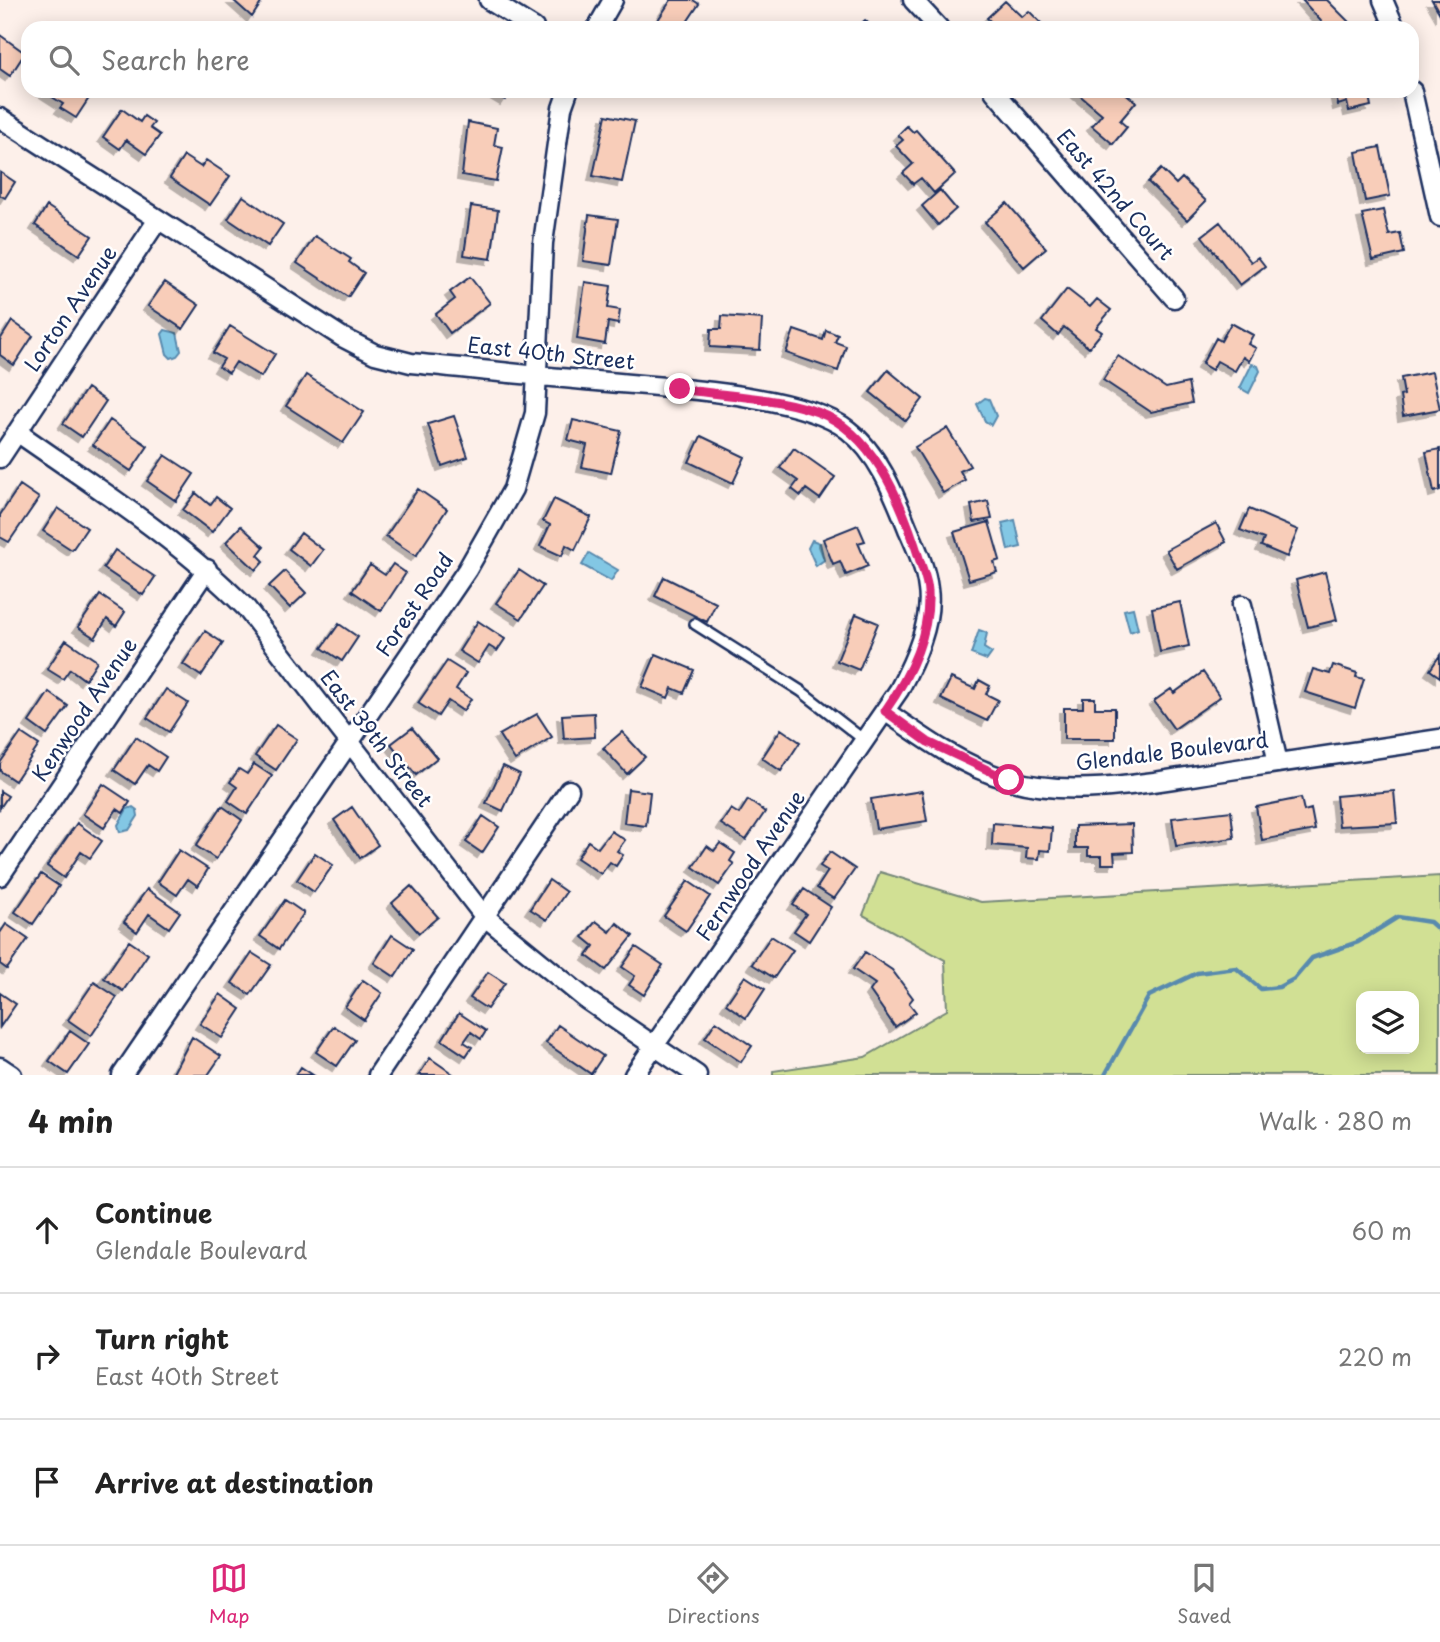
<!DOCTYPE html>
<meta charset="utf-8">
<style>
:root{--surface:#fff;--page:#f6f6f6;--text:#222;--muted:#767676;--line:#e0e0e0;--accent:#db2777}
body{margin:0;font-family:"Playpen Sans",sans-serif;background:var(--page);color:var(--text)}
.controls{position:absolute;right:21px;bottom:21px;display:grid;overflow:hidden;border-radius:14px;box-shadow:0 4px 18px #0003}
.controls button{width:63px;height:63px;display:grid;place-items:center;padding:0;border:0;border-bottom:2px solid var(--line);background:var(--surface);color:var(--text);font:35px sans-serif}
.stop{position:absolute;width:21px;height:21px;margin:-16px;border:5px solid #db2777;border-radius:50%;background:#fff}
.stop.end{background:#db2777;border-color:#fff;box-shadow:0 2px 7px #0008}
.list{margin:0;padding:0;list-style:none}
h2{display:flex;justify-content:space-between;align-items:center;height:91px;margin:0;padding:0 28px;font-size:30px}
h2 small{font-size:23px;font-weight:400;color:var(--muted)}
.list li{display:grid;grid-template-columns:46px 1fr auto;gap:21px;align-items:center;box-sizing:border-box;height:126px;padding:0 28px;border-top:2px solid var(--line)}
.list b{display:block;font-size:26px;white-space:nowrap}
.list p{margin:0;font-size:23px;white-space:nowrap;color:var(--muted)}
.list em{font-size:23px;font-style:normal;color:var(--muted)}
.icon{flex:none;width:38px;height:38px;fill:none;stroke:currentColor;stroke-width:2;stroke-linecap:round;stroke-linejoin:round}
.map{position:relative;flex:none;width:1440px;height:1075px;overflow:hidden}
.search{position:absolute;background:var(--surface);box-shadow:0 4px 18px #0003;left:21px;right:21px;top:21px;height:77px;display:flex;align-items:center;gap:18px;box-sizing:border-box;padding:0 24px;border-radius:21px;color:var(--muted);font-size:26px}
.sheet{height:469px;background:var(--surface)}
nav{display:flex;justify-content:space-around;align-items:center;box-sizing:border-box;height:98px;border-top:2px solid var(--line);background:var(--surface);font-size:19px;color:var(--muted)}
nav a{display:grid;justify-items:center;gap:4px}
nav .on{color:var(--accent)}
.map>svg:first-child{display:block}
.green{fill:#d1e094;stroke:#768879;stroke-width:2;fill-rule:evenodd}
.water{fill:#83c7e4;stroke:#598aae;stroke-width:2}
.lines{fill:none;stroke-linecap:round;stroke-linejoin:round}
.stream{stroke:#598aae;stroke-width:4.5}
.building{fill:#f8cdb9;stroke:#1b2f5e;stroke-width:2;filter:url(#shadow)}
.lane-casing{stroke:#1b2f5e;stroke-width:14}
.street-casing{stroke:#1b2f5e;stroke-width:23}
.lane{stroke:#fff;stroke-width:9}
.street{stroke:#fff;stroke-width:18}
.route{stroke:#db2777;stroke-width:9}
.labels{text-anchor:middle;stroke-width:5;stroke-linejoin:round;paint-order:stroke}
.street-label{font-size:21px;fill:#1b2f5e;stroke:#fff}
</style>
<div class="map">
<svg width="1440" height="1075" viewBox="0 0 1440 1075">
<defs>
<filter id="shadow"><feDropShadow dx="-5" dy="5" stdDeviation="0" flood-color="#0004"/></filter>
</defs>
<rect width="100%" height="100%" fill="#fdf0ea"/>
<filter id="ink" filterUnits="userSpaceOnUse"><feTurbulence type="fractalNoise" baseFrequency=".0143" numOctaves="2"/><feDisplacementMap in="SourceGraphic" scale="14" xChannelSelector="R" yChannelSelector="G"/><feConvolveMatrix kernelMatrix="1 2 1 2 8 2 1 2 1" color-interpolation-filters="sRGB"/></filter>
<g filter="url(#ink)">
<path class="green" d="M880,872L981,902L1440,876V1075H773V1071L865,1057L947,1010L945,960L863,915ZM1361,996H1414V1049H1361Z"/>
<path class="water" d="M165,330L177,333L181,351L177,356L171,358L167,354L162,334Z
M1252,364L1258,366L1260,371L1249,393L1240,388Z
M985,398L989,399L996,416L991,425L985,421L977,404Z
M1015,520L1021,547L1008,550L1002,523Z
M812,540L820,543L824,560L816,566L808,548Z
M589,553L618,570L611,581L582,565Z
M1133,608L1138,629L1130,632L1124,610Z
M979,630L987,633L984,648L992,653L987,660L971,654Z
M133,807L137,810L138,816L129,830L120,832L118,825L127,809Z"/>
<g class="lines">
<path class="stream" d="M1105,1075L1149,996L1197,973L1236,968L1261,989L1279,987L1294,979L1312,958L1358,942L1398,917L1430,922L1440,931"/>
</g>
<path class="building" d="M233,0H263L252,17Z
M671,0H693L699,4L683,28H671L658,20Z
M1302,0H1327L1354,27L1327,28Z
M1432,0H1440V14Z
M1005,1L1022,17L1029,11L1042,24L1038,28H997L987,18Z
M865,20L873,28H856Z
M0,35L25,53L10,76L0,69Z
M43,91H84L91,95L76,118L60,108L63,104Z
M490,91H511L505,100Z
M1079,91H1123L1136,102L1120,121L1127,127L1113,144L1092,126L1102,114L1077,93Z
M1335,91H1368L1371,106L1349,111L1347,102L1338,105Z
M122,109L140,122L144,116L154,123L150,128L160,135L146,154L126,140L120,149L103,137Z
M606,115L635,121L622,182L593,176Z
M468,122L497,128L494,145L503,147L496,181L462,175Z
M907,126L913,132L916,130L955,174L934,193L921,178L913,184L903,173L913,164L896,146L903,140L898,135Z
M1380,147L1390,196L1365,201L1356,152Z
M184,156L201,167L206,160L230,176L210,205L170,178Z
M1161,169L1176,184L1182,178L1206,201L1187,220L1148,182Z
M0,172L15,182L5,198L0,195Z
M940,190L956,209L938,225L922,206Z
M243,196L283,224L268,246L228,219Z
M1007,203L1046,248L1024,267L985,222Z
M47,206L92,236L79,255L35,225Z
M471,206L498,210L491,259L464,255Z
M1383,210L1389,235L1400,233L1404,253L1373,260L1362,214Z
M589,215L618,219L611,265L583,261Z
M1220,222L1251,262L1258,257L1265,266L1240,285L1202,236Z
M315,236L351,259L349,262L364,273L348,297L297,263Z
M470,277L490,303L450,333L436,314L455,299L450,292Z
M165,282L199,305L183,329L148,306Z
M585,282L611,286L608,308L620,310L618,324L608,322L605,344L577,339Z
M1067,289L1090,307L1097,299L1111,310L1096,328L1102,332L1089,348L1064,327L1058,335L1042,321Z
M722,316L762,319L760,350L710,347L711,329H721Z
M12,321L33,336L14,365L0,355V340Z
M1231,323L1253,335L1248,344L1256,348L1249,361L1243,357L1235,371L1217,361L1212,370L1202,364L1216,338L1221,341Z
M230,326L275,354L261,377L236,362L229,373L219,367L224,359L213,353Z
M794,330L823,340L826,330L838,335L835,342L846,346L838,371L786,353Z
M1118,356L1166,388L1188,383L1192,403L1151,412L1103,380Z
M888,370L923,399L906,421L870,392Z
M1432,372L1440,409L1403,416L1400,396L1404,395L1401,378Z
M306,375L364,412L343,443L286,406Z
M87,388L106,401L82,437L63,424Z
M454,416L468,457L442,466L428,424Z
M110,420L148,446L131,471L93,445Z
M573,420L621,431L611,473L582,467L587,445L568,440Z
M947,428L970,466L960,471L965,480L943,493L915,447Z
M701,436L745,457L733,483L689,462Z
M794,448L835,477L820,499L806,489L801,496L792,489L798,481L780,468Z
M1440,449V490L1434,492L1426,452Z
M165,455L194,474L176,501L147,481Z
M20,485L39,498L9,542L0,537V515Z
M418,489L447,509L416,556L386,536Z
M196,493L210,505L216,497L230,508L212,532L183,510Z
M554,499L591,517L575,550L566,545L562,556L540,546L550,525L543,521Z
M988,501L992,519L974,522L971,505Z
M58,508L87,528L72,550L43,531Z
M1249,509L1298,530L1287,557L1261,546L1264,539L1240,530Z
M989,522L1000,560L994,562L997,572L969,580L954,532Z
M1216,523L1226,542L1177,569L1166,550Z
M858,525L865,541L858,543L868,566L846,575L840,561L833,564L823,539Z
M241,526L264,547L258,555L264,561L256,570L226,542Z
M301,533L323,550L311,566L289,549Z
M115,550L155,577L143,595L103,568Z
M393,564L406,573L381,611L352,591L370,565L385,575Z
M519,570L543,586L521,619L496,603Z
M285,571L306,593L290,608L269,586Z
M1325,572L1337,620L1308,627L1296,580Z
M664,577L716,603L707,622L655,596Z
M100,595L125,612L116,626L107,619L95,638L78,627Z
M1180,602L1189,646L1160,652L1152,608Z
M856,614L878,623L859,670L837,661Z
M478,621L505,639L497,651L489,646L478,663L459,651Z
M339,624L358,637L342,661L322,648Z
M205,631L223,643L201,676L183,664Z
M66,640L97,661L85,680L70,669L63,679L47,669Z
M656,654L694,670L684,693L672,688L668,698L642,687Z
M1440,655V677L1430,670Z
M447,661L466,673L456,689L471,699L463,711L448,701L438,716L418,703Z
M1333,665L1357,673L1356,677L1364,679L1355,708L1305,692L1313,669L1330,674Z
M1203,672L1220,697L1174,729L1154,701L1171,689L1174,693Z
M951,678L975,689L979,680L990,686L986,694L998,700L987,721L941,699Z
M166,689L188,703L169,732L147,718Z
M49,692L68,706L47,735L29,722Z
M1083,698H1095V708H1115V739H1064V708H1083Z
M594,713L595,737L564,739L562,715Z
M537,714L552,737L515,760L499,735Z
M276,725L297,739L276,770L255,756Z
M412,728L437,758L416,775L391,744Z
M781,729L800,742L781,771L762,758Z
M622,732L645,757L627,774L603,748Z
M21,733L39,745L15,781L0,771V763Z
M136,737L166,757L157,771L148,765L135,784L114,770Z
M254,764L272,776L247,814L228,801L237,787L230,782L239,769L247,774Z
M503,766L520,774L503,811L486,803Z
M103,784L130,802L123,813L117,809L104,828L83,814Z
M628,789L650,792L646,826L624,823Z
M0,791L8,796L0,808Z
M922,791L927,821L876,829L871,799Z
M1394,791L1397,823L1339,826L1336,796Z
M1301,798L1304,811L1311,809L1315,830L1262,840L1256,807Z
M748,800L765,812L746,840L721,824L731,809L739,814Z
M222,806L242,820L216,859L196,846Z
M352,807L378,845L360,858L334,820Z
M1231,811L1234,838L1176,846L1172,818Z
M483,816L499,827L482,853L466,842Z
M77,823L102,841L90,858L81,852L64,878L47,866Z
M993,823L1052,828L1050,851L1040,850L1039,859L1026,858L1027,848L992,845Z
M1132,824L1133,852L1114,853L1115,864H1102V856H1088V848H1075V826Z
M611,831L625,840L617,851L623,855L616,866L610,862L601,874L577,858L588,841L598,848Z
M720,843L735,853L730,861L734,864L719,885L693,867L707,846L714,851Z
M179,850L208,869L198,886L188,879L177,895L158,882Z
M830,852L855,869L834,899L817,888L828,871L820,866Z
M315,853L333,865L314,892L297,880Z
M41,874L59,886L33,924L15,912Z
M549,880L566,892L547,920L530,909Z
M688,881L710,896L686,931L664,916Z
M411,886L438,917L419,933L392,903Z
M147,889L180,912L169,928L149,914L137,932L124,922Z
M804,889L831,907L809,941L794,931L806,914L793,905Z
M285,900L304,913L279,949L260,936Z
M596,921L610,932L617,923L633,936L606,970L587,956L594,946L583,937Z
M6,924L28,939L7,969L0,964V933Z
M392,935L413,949L395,977L374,963Z
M771,936L793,950L774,978L752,964Z
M129,941L148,954L123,991L104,978Z
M636,947L663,965L644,995L629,985L635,976L622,967Z
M865,952L892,970L913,998L909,1003L916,1012L895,1027L870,991L875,984L853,969Z
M252,953L271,965L250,995L232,983Z
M488,972L505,983L487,1009L470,998Z
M745,976L765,989L746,1018L726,1004Z
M363,980L382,993L364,1020L345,1007Z
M94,982L117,997L91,1036L68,1020Z
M0,993L16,1004L0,1027Z
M220,994L241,1009L222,1038L200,1024Z
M459,1013L486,1031L481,1039L471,1032L464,1042L472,1047L466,1056L442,1040Z
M716,1021L752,1046L741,1062L705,1038Z
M558,1025L603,1056L591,1074L546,1043Z
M334,1026L355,1040L337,1066L316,1052Z
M70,1031L89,1044L68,1074L49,1061Z
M192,1037L221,1056L208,1075H172Z
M430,1058L453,1074V1075H419Z
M301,1067L313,1075H296Z"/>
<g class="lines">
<g class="lane-casing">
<path id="lane" d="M695,624L801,691L864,740"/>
</g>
<g class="street-casing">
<path id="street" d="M489,0L534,28
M913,0L939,28
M1383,0L1395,28
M597,28L613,0
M994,91L1174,298
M1412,91L1440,217
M0,118L342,337L375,354L411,363C472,369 534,376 596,381C659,387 801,393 848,430C879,454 894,494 908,529C916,547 926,569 928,589C933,622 914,662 899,690L634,1075
M17,432C97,488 178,539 246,608L484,916L587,1000L697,1075
M0,458L157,221
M1242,605L1278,763
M885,711C923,738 964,767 1009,780C1075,800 1163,780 1230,770C1300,759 1370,749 1440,739
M0,876L207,569
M0,1067L12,1075
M122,1075L467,570L513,489L535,413L543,243L562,108L568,91
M378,1075L569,790"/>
</g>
<use href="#lane" class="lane"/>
<use href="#street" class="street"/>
</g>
</g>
<g class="lines" filter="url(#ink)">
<path class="route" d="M680,389C725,396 786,397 827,416C879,442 904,509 920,561C923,571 928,582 928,592C930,635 909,677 885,711L928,742L1009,780"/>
</g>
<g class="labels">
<g class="street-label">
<text transform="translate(1115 195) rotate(49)" y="7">East 42nd Court</text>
<text transform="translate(71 309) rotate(-56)" y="7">Lorton Avenue</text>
<text transform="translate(551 354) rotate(6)" y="7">East 40th Street</text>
<text transform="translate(415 605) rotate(-56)" y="7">Forest Road</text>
<text transform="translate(85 710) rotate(-56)" y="7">Kenwood Avenue</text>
<text transform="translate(376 739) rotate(52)" y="7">East 39th Street</text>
<text transform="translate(1172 752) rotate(-7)" y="7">Glendale Boulevard</text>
<text transform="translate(751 866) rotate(-56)" y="7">Fernwood Avenue</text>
</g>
</g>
</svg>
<div class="controls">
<button><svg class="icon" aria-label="layers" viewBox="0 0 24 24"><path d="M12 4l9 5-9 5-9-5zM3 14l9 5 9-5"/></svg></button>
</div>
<div class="stop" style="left:1009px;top:780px"></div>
<div class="stop end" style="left:680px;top:389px"></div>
<div class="search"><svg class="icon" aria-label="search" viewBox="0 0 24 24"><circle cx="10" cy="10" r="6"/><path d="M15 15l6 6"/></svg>Search here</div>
</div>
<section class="sheet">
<h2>4 min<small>Walk · 280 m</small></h2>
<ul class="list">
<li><svg class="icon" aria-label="ahead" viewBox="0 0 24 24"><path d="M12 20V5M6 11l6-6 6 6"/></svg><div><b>Continue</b><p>Glendale Boulevard</p></div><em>60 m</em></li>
<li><svg class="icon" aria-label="right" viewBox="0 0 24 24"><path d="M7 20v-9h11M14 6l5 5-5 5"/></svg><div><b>Turn right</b><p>East 40th Street</p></div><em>220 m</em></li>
<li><svg class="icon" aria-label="arrive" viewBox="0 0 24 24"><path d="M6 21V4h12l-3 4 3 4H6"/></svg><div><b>Arrive at destination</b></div></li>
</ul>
</section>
<nav>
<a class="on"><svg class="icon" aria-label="map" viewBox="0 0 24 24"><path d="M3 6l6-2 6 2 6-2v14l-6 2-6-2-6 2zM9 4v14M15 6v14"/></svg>Map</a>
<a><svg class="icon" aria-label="directions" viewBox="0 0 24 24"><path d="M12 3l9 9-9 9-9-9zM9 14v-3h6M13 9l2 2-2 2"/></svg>Directions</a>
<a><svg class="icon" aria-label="saved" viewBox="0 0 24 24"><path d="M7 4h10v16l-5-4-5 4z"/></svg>Saved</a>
</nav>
